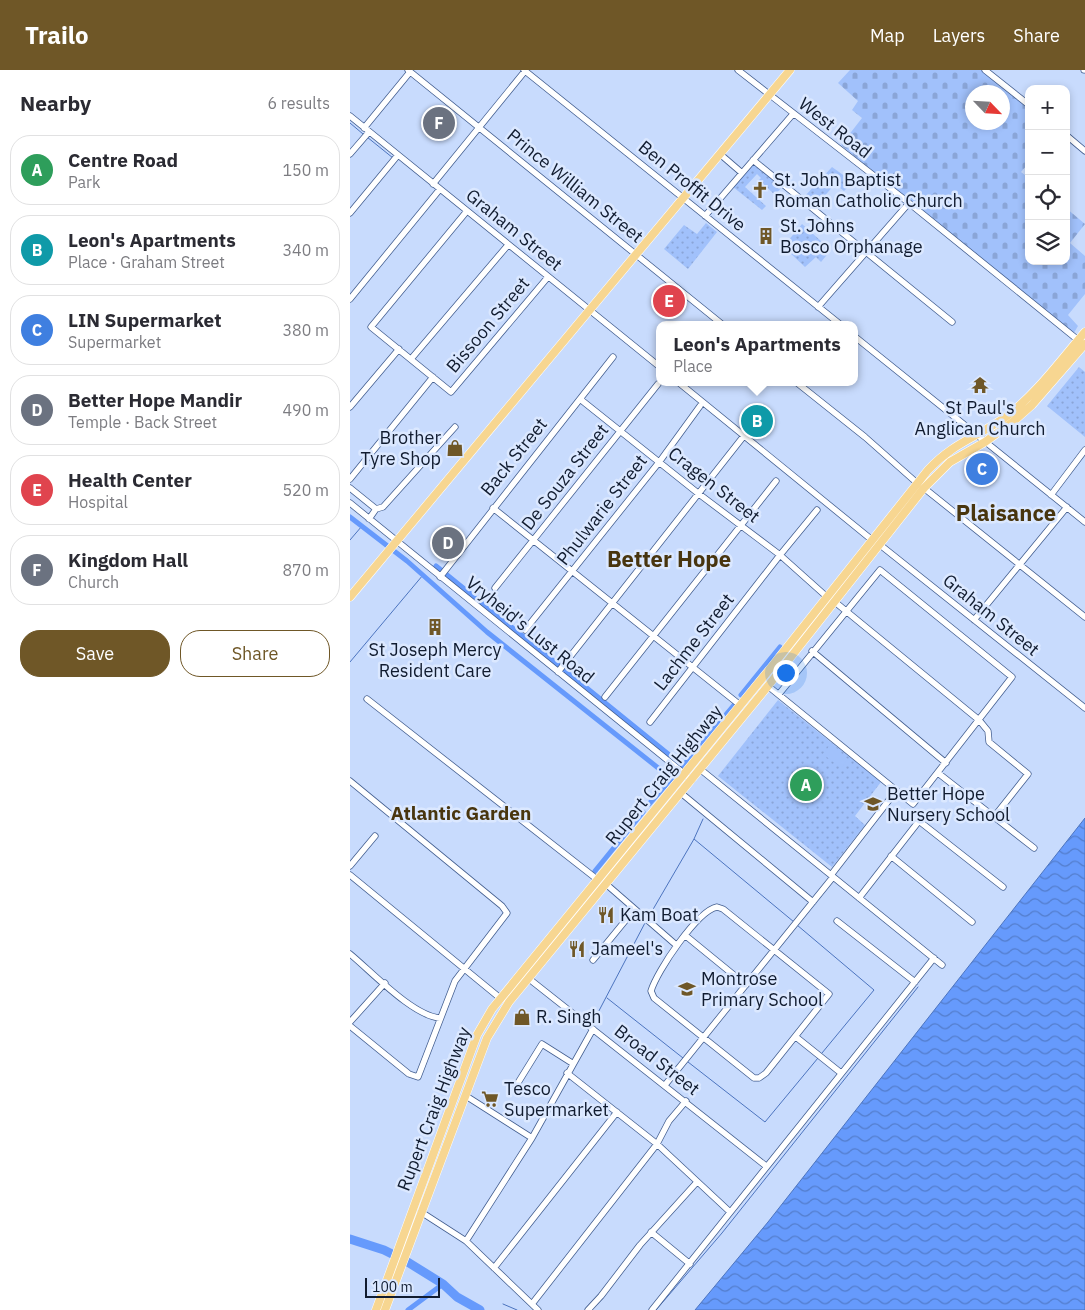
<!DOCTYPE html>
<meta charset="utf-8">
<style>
:root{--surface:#fff;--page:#f7f7f7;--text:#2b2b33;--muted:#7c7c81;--line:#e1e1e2;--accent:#6f5727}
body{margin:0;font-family:"IBM Plex Sans",sans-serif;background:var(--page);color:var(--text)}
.controls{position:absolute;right:15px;top:15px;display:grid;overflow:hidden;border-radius:10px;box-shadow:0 2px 8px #0003}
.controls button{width:45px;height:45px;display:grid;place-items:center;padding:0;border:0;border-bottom:1px solid var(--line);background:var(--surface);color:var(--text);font:25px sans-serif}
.compass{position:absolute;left:615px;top:15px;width:45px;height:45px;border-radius:50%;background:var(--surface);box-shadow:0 2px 8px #0003;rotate:115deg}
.scale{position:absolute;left:15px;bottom:12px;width:75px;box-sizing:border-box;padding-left:5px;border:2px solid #111c30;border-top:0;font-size:14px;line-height:18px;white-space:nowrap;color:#111c30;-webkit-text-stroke:4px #dbe8ff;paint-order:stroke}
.you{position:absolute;left:435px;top:602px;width:18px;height:18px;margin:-12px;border:4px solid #fff;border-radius:50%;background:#1a73e8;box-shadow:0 0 0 8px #1a73e833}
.badge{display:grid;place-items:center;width:32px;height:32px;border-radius:50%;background:var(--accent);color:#fff;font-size:16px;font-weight:700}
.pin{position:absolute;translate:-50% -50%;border:2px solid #fff;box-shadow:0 1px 5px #0006}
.popup{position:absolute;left:306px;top:251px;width:202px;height:65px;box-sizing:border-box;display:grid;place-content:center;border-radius:10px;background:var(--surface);filter:drop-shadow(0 1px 4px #0005);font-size:16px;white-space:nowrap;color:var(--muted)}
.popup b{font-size:19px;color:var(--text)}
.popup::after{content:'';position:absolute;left:50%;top:100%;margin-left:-10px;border:10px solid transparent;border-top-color:var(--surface)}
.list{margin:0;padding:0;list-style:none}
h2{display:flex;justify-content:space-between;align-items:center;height:65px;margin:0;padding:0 20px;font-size:21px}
h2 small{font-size:16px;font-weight:400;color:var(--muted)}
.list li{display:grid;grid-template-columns:32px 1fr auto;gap:15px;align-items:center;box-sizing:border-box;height:70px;margin:0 10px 10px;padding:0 10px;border:1px solid var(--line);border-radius:20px}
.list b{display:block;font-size:19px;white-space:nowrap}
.list p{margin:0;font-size:16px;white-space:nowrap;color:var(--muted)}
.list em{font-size:16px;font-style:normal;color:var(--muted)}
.actions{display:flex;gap:10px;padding:15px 20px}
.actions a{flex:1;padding:11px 0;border:1px solid var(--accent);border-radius:20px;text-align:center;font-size:18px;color:var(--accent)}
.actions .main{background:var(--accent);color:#fff}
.icon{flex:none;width:28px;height:28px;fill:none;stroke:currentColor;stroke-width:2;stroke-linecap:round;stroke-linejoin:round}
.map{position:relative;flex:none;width:735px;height:1240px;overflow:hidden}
header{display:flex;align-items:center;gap:30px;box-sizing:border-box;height:70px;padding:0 25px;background:var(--accent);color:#fff}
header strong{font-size:24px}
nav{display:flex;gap:28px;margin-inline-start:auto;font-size:18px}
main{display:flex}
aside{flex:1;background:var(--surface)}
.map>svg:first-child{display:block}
.cemetery{fill:url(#cemetery-stones);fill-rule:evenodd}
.park{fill:url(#park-dots)}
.pitch{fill:#a1c1fb}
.water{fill:url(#water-waves);stroke:#4c74bf}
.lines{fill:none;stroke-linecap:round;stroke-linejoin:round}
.stream{stroke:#4c74bf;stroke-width:1}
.canal{stroke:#669afc;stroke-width:5}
.river{stroke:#669afc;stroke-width:9}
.minor-casing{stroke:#445f90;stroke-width:7}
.major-casing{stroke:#fff;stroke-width:9}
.minor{stroke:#fff;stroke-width:5.5}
.major{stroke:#f7d691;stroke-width:8}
.labels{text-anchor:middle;stroke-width:5;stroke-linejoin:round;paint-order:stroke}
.street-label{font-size:18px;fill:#111c30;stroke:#dbe8ff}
.poi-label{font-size:18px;fill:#111c30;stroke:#dbe8ff;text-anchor:start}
.neighbourhood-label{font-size:19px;font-weight:bold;fill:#48350e;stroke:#dbe8ff}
.district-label{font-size:22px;font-weight:bold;fill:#48350e;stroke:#dbe8ff}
</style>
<header>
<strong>Trailo</strong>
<nav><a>Map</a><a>Layers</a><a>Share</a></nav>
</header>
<main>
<aside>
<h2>Nearby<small>6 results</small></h2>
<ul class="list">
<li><span class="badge" style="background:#2e9e5b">A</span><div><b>Centre Road</b><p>Park</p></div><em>150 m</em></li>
<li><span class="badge" style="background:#0f9aa8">B</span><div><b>Leon's Apartments</b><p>Place · Graham Street</p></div><em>340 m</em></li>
<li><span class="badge" style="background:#3f7fe0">C</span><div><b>LIN Supermarket</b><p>Supermarket</p></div><em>380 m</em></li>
<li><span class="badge" style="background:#6b7280">D</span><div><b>Better Hope Mandir</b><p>Temple · Back Street</p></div><em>490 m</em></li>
<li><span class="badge" style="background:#e0444e">E</span><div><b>Health Center</b><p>Hospital</p></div><em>520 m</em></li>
<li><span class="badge" style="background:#6b7280">F</span><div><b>Kingdom Hall</b><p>Church</p></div><em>870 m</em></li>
</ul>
<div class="actions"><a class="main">Save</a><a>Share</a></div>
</aside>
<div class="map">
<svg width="735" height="1240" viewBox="0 0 735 1240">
<defs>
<pattern id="cemetery-stones" width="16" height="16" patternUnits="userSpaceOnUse" patternTransform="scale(1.25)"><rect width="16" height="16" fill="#a1c1fb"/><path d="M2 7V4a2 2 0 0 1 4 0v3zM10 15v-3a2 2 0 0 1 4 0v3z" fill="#8aa5d7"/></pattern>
<pattern id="park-dots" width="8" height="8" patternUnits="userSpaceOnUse" patternTransform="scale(1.25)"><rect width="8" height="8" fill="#a1c1fb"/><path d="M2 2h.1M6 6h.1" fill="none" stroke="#8aa5d7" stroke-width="1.8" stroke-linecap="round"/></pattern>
<pattern id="water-waves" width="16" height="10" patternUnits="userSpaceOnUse" patternTransform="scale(1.25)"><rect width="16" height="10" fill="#669afc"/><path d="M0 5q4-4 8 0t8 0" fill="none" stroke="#537dcc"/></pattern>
</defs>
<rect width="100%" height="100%" fill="#c8dbfd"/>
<path class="cemetery" d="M500,0H631L679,39V93L671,102L679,108V191H716V138L735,154L720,173L735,186V224L718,245L728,256L722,266L491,75L512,48L502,40L508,31L488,13ZM622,22H652V52H622Z"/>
<path class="park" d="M403,93L432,117L423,127L424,124L409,110L411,108L407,104L395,117L416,136L412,140L383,117Z
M482,97L503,112L494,121L485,114L465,137L454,127Z
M356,153L367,162L338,199L314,179L334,155L347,164Z
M452,154L481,180L471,192L466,187L455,197L439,182L443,177L437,172Z
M729,297L735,302V367L697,336Z
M428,630L531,712L505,746L515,755L482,797L368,706Z"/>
<path class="pitch" d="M480,675L498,689L491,698L473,684Z"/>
<path class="water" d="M735,748V1240H345L418,1152Z"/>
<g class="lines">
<path class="stream" d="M0,53L13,64
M17,67L43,88
M0,470L12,456
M0,592L73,505
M344,769L353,749
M298,848L344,769L444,852
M447,855L524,920L472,983
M257,928L333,988
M241,956L296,851
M338,992L415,1052L468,988
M153,1234L167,1240
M306,1240L372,1163L568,917"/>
<path class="canal" d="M0,447L57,491L137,562L317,705
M86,496L333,696L384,635
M391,625L430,577
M299,734L322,708
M245,801L293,742
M58,1240L93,1214"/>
<path class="river" d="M0,1169L34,1180L56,1191L93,1214L107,1227L130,1240"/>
<g class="minor-casing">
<path id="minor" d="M58,0L373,255
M174,0L491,255
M388,0L559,133L728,270
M635,0L679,35
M734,0H735
M0,46L310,297
M14,58L60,2
M716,65L735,81
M0,84L19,62
M370,84L392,103
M403,90L602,252
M83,114L175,1
M117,141L21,257L101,322L198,207
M0,143L48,85
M355,146L443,44
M0,229L90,119
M468,237L559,133
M504,266L735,452
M61,289L158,175
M328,312L522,470
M446,312L515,367L567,413
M230,329L349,424L430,485L477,527
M0,337L49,279
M0,409L83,307
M0,418L26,439
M574,418L735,547
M701,425L735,380
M0,433L342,710
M143,438L390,635
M19,449L26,439L33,437L105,357
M529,474L735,638
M90,507L263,287
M145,518L308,314
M485,532L629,650L638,661L639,672L678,704L644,747
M624,550L717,437
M175,560L310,391L350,336
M462,581L596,693
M208,602L393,367
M418,616L563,734L662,607L530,500L429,624
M255,627L426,411
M17,629L248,810
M300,652L430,485L467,440
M350,699L592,895
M588,703L684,778
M0,711L152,836L157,843L105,911L68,1007L59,1004L0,956
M331,723L463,832
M541,786L622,852
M0,796L25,766
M0,805L150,928
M481,805L546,721
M256,814L325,874
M509,828L569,751L653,817
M367,837L373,839L479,924L416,1003L409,1008H404L304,928L301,921C307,901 347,841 367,837Z
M487,851L565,912
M336,866L396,915
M0,884C23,903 63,946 90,948
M243,890L284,840
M178,908L416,1096
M0,952L35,913
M446,967L491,1003
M217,1003L307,1074L380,1142
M315,1015L483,807
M166,1016L192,974L222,993
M116,1026L182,1068
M71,1142L116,1171L188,1240
M301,1162L340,1194
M116,1171L182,1068L243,959
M144,1198L267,1042
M182,1234L307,1074L319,1051L336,1031
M238,1240L251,1226L290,1175L347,1112
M302,1240L584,888"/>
</g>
<g class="major-casing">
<path id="major" d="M0,527L440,0
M26,1240L127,965L142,939L419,600L578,400C604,372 628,367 657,346C687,323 710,291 735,262
M35,1240L137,968L159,932L418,616L574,418L600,392L635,372L664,351L682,335L735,274"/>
</g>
<use href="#minor" class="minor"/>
<use href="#major" class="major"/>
</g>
<defs>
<g id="church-bare" transform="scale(1.35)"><path d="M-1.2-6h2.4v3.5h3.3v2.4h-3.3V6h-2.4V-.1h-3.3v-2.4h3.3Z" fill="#6f5727" stroke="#dbe8ff" stroke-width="2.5" paint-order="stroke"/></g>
<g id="building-bare" transform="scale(1.35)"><path d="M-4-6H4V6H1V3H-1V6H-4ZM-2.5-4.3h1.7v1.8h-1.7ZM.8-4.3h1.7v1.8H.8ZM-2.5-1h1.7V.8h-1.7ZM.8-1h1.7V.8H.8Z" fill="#6f5727" stroke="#dbe8ff" stroke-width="2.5" paint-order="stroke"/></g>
<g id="temple-bare" transform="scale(1.35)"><path d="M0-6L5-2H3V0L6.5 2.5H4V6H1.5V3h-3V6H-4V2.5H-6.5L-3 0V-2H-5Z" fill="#6f5727" stroke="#dbe8ff" stroke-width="2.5" paint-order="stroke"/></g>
<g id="shop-bare" transform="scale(1.35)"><path d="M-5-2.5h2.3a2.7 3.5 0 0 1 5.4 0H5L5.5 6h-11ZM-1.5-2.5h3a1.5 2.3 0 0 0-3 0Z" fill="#6f5727" stroke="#dbe8ff" stroke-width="2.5" paint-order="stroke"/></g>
<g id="school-bare" transform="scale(1.35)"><path d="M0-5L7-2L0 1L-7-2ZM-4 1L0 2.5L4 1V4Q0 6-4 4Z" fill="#6f5727" stroke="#dbe8ff" stroke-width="2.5" paint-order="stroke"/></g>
<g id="restaurant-bare" transform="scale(1.35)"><path d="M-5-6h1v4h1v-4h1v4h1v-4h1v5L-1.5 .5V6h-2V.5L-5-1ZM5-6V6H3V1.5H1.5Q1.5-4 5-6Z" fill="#6f5727" stroke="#dbe8ff" stroke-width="2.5" paint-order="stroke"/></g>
<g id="supermarket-bare" transform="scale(1.35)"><path d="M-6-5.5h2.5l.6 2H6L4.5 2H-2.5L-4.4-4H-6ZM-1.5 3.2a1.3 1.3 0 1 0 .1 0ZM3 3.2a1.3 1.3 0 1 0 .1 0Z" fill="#6f5727" stroke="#dbe8ff" stroke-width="2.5" paint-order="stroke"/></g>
</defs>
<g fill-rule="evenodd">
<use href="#church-bare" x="410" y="120"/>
<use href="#building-bare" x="416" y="166"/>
<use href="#temple-bare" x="630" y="315"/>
<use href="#shop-bare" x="105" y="378"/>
<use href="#building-bare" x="85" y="557"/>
<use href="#school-bare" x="523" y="734"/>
<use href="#restaurant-bare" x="256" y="845"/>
<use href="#restaurant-bare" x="227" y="879"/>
<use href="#school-bare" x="337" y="919"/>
<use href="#shop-bare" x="172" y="947"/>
<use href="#supermarket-bare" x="140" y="1029"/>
</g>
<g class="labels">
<g class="street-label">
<text transform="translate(485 58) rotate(38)" y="6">West Road</text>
<text transform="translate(225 116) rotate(39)" y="6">Prince William Street</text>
<text transform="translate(342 116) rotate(39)" y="6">Ben Proffit Drive</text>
<text transform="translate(164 160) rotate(39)" y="6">Graham Street</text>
<text transform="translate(138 255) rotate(-50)" y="6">Bissoon Street</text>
<text transform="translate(164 387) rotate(-51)" y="6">Back Street</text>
<text transform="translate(215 407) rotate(-52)" y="6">De Souza Street</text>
<text transform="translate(364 415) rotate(38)" y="6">Cragen Street</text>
<text transform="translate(252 440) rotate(-52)" y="6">Phulwarie Street</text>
<text transform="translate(641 545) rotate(39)" y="6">Graham Street</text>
<text transform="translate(180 560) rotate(39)" y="6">Vryheid's Lust Road</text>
<text transform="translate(344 572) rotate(-52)" y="6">Lachme Street</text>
<text transform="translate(314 705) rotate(-51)" y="6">Rupert Craig Highway</text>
<text transform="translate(307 990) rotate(38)" y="6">Broad Street</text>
<text transform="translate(84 1039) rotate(-69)" y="6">Rupert Craig Highway</text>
</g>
<g class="poi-label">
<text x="424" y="116">St. John Baptist<tspan x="424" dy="21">Roman Catholic Church</tspan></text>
<text x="430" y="162">St. Johns<tspan x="430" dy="21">Bosco Orphanage</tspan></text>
<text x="630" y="344" text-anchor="middle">St Paul's<tspan x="630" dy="21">Anglican Church</tspan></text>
<text x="91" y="374" text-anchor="end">Brother<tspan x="91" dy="21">Tyre Shop</tspan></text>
<text x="85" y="586" text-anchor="middle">St Joseph Mercy<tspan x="85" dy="21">Resident Care</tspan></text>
<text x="537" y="730">Better Hope<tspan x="537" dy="21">Nursery School</tspan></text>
<text x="270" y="851">Kam Boat</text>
<text x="241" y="885">Jameel's</text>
<text x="351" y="915">Montrose<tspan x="351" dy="21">Primary School</tspan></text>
<text x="186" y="953">R. Singh</text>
<text x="154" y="1025">Tesco<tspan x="154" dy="21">Supermarket</tspan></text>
</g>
<g class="neighbourhood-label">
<text x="111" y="750">Atlantic Garden</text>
</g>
<g class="district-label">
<text x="656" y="451">Plaisance</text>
<text x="319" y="497">Better Hope</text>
</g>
</g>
</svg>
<div class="controls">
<button>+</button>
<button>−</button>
<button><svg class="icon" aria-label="locate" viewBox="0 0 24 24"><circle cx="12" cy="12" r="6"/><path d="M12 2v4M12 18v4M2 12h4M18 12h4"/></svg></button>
<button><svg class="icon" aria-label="layers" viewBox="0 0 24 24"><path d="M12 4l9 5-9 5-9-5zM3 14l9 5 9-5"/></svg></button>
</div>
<svg class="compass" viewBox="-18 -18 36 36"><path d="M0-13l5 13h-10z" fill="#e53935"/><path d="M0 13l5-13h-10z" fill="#7c7c81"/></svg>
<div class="scale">100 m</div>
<div class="you"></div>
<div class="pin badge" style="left:456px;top:715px;background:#2e9e5b">A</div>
<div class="pin badge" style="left:407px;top:351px;background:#0f9aa8">B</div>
<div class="popup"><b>Leon's Apartments</b>Place</div>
<div class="pin badge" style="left:632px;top:399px;background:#3f7fe0">C</div>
<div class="pin badge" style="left:98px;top:473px;background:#6b7280">D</div>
<div class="pin badge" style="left:319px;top:231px;background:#e0444e">E</div>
<div class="pin badge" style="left:89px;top:53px;background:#6b7280">F</div>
</div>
</main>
